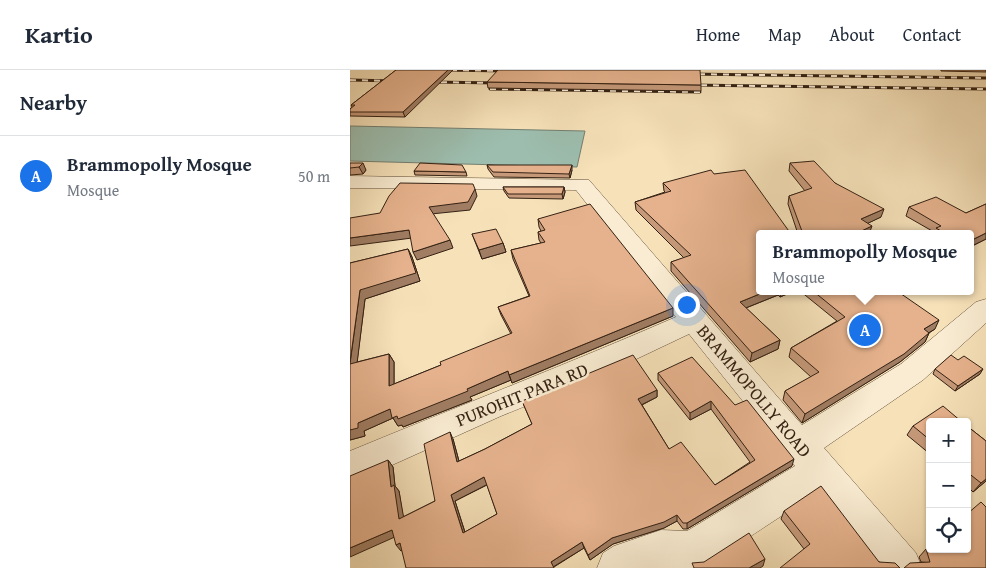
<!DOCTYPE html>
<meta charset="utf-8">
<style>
:root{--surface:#fff;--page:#f6f6f7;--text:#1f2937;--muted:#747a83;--line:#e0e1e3;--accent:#1a73e8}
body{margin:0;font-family:"Gentium Book Plus",serif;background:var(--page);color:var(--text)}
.controls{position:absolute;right:15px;bottom:15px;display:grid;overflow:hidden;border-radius:5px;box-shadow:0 1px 4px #0004}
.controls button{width:45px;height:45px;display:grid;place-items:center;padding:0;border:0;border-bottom:1px solid var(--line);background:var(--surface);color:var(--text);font:25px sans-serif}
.you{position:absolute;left:336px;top:234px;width:18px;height:18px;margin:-12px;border:4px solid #fff;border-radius:50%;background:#1a73e8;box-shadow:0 0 0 8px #1a73e833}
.badge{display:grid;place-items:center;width:32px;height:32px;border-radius:50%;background:var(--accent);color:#fff;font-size:16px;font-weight:700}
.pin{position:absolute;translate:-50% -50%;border:2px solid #fff;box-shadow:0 1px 5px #0006}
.popup{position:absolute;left:406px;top:160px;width:218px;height:65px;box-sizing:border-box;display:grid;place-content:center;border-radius:5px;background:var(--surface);filter:drop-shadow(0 1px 4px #0005);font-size:16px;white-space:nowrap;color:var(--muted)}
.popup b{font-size:19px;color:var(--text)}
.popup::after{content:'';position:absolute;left:50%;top:100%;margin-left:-10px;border:10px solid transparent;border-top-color:var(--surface)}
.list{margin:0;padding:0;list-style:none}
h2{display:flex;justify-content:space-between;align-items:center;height:65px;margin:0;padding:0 20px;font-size:21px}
h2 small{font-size:16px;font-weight:400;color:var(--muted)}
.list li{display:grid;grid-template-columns:32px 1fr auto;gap:15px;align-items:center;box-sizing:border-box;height:80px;padding:0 20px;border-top:1px solid var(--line)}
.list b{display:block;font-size:19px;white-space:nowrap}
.list p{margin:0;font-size:16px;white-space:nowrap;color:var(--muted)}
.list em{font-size:16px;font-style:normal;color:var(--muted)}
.icon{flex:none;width:28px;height:28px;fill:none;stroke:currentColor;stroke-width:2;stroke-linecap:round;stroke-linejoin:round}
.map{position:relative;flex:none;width:636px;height:498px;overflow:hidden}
header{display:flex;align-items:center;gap:30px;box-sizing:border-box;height:70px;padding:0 25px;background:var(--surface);border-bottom:1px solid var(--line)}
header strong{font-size:24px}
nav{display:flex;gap:28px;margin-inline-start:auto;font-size:18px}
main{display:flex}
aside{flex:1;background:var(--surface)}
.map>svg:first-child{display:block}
.water{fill:#9dbeaf;stroke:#737f71}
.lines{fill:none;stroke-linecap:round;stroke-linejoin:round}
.minor-casing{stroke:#64513c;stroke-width:1}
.minor{fill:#f9ecd2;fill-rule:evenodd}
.rail-casing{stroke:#342113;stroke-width:3}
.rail{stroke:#f9ecd2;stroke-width:2;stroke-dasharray:6;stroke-linecap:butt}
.wall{fill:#c59979;stroke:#342113;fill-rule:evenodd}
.shaded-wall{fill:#a07d63;stroke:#342113}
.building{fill:#e5b28d;stroke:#342113;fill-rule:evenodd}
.labels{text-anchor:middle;stroke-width:5;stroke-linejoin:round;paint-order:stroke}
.street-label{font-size:18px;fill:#342113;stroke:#f9ecd2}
</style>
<header>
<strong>Kartio</strong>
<nav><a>Home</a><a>Map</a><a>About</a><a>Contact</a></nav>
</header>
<main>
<aside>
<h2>Nearby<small></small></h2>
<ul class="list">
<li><span class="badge">A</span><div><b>Brammopolly Mosque</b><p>Mosque</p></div><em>50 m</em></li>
</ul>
</aside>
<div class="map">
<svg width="636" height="498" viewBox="0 0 636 498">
<rect width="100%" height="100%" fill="#f6e1b9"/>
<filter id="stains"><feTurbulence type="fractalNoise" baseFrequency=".004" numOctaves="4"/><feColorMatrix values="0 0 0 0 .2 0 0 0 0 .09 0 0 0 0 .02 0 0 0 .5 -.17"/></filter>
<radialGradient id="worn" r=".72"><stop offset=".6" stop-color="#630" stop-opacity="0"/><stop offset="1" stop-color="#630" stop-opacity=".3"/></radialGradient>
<path class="water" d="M0,56L235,61L227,97L0,91Z"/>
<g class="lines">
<g class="minor-casing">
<path id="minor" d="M0,106L239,110L452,355L551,294L626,232L636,229V253L573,310L474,378L566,483L572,498H525L468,422L352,498H247L253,483L264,476L311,460L337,461L445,396L339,264L259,302L151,346L0,414V381C109,336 218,294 326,247L226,120L0,118Z"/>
</g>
<use href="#minor" class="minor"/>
<g class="rail-casing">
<path id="rail" d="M89,0L162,1
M337,4L636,8
M0,10L46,11
M79,12L151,13
M339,15L636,19
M140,19L350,22"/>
</g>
<use href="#rail" class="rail"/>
</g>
<path class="wall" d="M46,0L55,47L0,46V39L2,37L1,35Z
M591,0H636V2L591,1Z
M137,12L351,15V21L138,18Z
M0,93L16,100L13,104L0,105Z
M440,93L485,113L531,147L518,153L519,164H448L438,134L439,126L455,121L439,101Z
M137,95L222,100L220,108L144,107L138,99Z
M64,101L116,102L117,106L65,105Z
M313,113L441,164L410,221H444L430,227L428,225L396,238L430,270L428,279L400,292L321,201V192L334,188L286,140L285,132L315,122L314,121Z
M153,117H214L215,122L213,129L159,128L154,121Z
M636,134V169L620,177V164H583L584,162L556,146L559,137L616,143Z
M188,149L323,246L162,313L161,310L120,327L122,330L53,357L52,355L48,356L43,348L14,361L15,366L0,370V193L58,179L62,187L70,211L15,229L7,292L39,284L44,292V314L91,295L161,264L151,245L148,237L179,226L163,189L161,180L191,173L189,170L188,162L191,161L189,157Z
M122,164L153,173L156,182L132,189Z
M450,221H513L585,259L579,263L575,272L550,292L452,353L433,330L435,321L461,307L439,287L441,278L487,251Z
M585,299L630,304L605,321L583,304Z
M308,303L385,335L442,396L337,459H333L327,451L314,458L263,474L240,490L234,478L204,497L52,480L51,481L44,467L38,390L43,397L45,416L49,421L53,447L85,431L103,369L109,391L135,379L182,354L172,331L307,320V327L292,335L319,379L365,415L400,392L361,339L340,350L308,310ZM137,415L147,444L115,462L105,431Z
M580,352V384L557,365L563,356Z
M617,356L636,371V411L623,422L617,416Z
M434,441L529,492L550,498L454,479L431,449Z
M576,479L636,498L571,492L569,487Z"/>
<path class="shaded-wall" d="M98,0H103L55,47L53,42Z
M13,93L16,100L13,104L9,97Z
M222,95V100L220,108L219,104Z
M214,117L215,122L213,129L212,124Z
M125,119L127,126L120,140L81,144L79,137Z
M534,139L531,147L508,158L511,149Z
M522,156L519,164H505Z
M59,160L62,168L0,176V168Z
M636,163V169L620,177V171Z
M100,170L103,178L67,190L63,182Z
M153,173L156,182L132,189L129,180Z
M58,179L62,187L70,211L15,229L6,302L0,294L10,220Z
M417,221H429L428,225L388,241L390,232Z
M431,221H444L430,227Z
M323,238V246L162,313L159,305Z
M589,250L585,259L570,268L574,259Z
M579,263L575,272L550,292L452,353L455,344Z
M430,270L428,279L400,292L402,283Z
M39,284L44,292V325L39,316Z
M633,299L630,304L605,321L608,316Z
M158,301L161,310L120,327L122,330L53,357L52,355L48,356L43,348L14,361L15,366L0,370V360L8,353L40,339L117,319Z
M307,320V327L289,336L288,329Z
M361,331V339L340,350V343Z
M100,362L103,369L111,399L107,392Z
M444,389L442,396L337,459V453Z
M38,390L43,397L45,416L49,421L55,455L49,449L41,417Z
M134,407L138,414L105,431L117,469L113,463L101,425Z
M636,409V411L623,422L631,413Z
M327,445V451L314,458L263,474L240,490L238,485L262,468Z
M42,460L47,466L0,487V478Z
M232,472L234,478L203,497L201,492Z
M50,473L56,479L51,481L46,475Z
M415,489L413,496L410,498H399Z"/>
<path class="building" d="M46,0H98L53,42H0V39L5,35H1Z
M148,0H350L351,15L137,12Z
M464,91L485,113L534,139L511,149L522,156L505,164H453L439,126L462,118L440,93Z
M0,93H13L9,97L0,98Z
M70,93L112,95L116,102L64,101Z
M137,95H222L219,104L143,102Z
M361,100L364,104L395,100L441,164H410V221H417L390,232L430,270L402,283L321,192L341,185L285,132L321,121L313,113Z
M50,113L123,114L125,119L118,132L79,137L100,170L63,182L59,160L0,168V148L30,143L39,126Z
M153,117H214L212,124H158Z
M586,127L616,143L636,134V163L620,171V164H596L586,158L591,156L559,137Z
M240,134L323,238L159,305L158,301L117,319L118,321L48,349L47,346L42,348L40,339L8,353V358L0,360V294L39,284V316L91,295L90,292L162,263L148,237L180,226L161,180L195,172L188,162L195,160L188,149Z
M146,159L153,173L129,180L122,164Z
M58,179L66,203L10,220L0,292V193Z
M463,221H513L517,224L522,221H547L589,250L574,259L579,263L554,284L455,344L435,321L469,302L441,278L495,247Z
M283,285L307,320L288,329L319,379L331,372L365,415L405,390L361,331L340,343L308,303L342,287L385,335L397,330L444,389L337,453H333L327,445L314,452L262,468L238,485L232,472L201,492L204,498H56L50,473L46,475L42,460L0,478V406L38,390L41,417L44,415L49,449L85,431L74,374L100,362L107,392L135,379L182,354L172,331ZM134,407L147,444L113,463L101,425Z
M601,285L608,290L614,286L633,299L608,316L585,299Z
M593,336L612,352H580V370L563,356Z
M617,356L636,371V409L631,413L617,402Z
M471,416L529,492L545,493L550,498H430L460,474L434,441Z
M631,432L636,437V498H554L560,493L580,492L576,479L580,476V479H617V444Z
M399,463L415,489L399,498H344L342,493L354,492Z"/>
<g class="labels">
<g class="street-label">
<text transform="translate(404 321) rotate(50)" y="6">BRAMMOPOLLY ROAD</text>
<text transform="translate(172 325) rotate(-22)" y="6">PUROHIT PARA RD</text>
</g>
</g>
<rect width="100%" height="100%" filter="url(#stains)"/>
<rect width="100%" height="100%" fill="url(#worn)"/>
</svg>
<div class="controls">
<button>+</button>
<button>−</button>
<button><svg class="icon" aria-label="locate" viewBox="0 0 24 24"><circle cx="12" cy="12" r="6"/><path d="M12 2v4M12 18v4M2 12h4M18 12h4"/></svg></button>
</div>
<div class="you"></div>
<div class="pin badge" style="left:515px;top:260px">A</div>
<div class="popup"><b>Brammopolly Mosque</b>Mosque</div>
</div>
</main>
